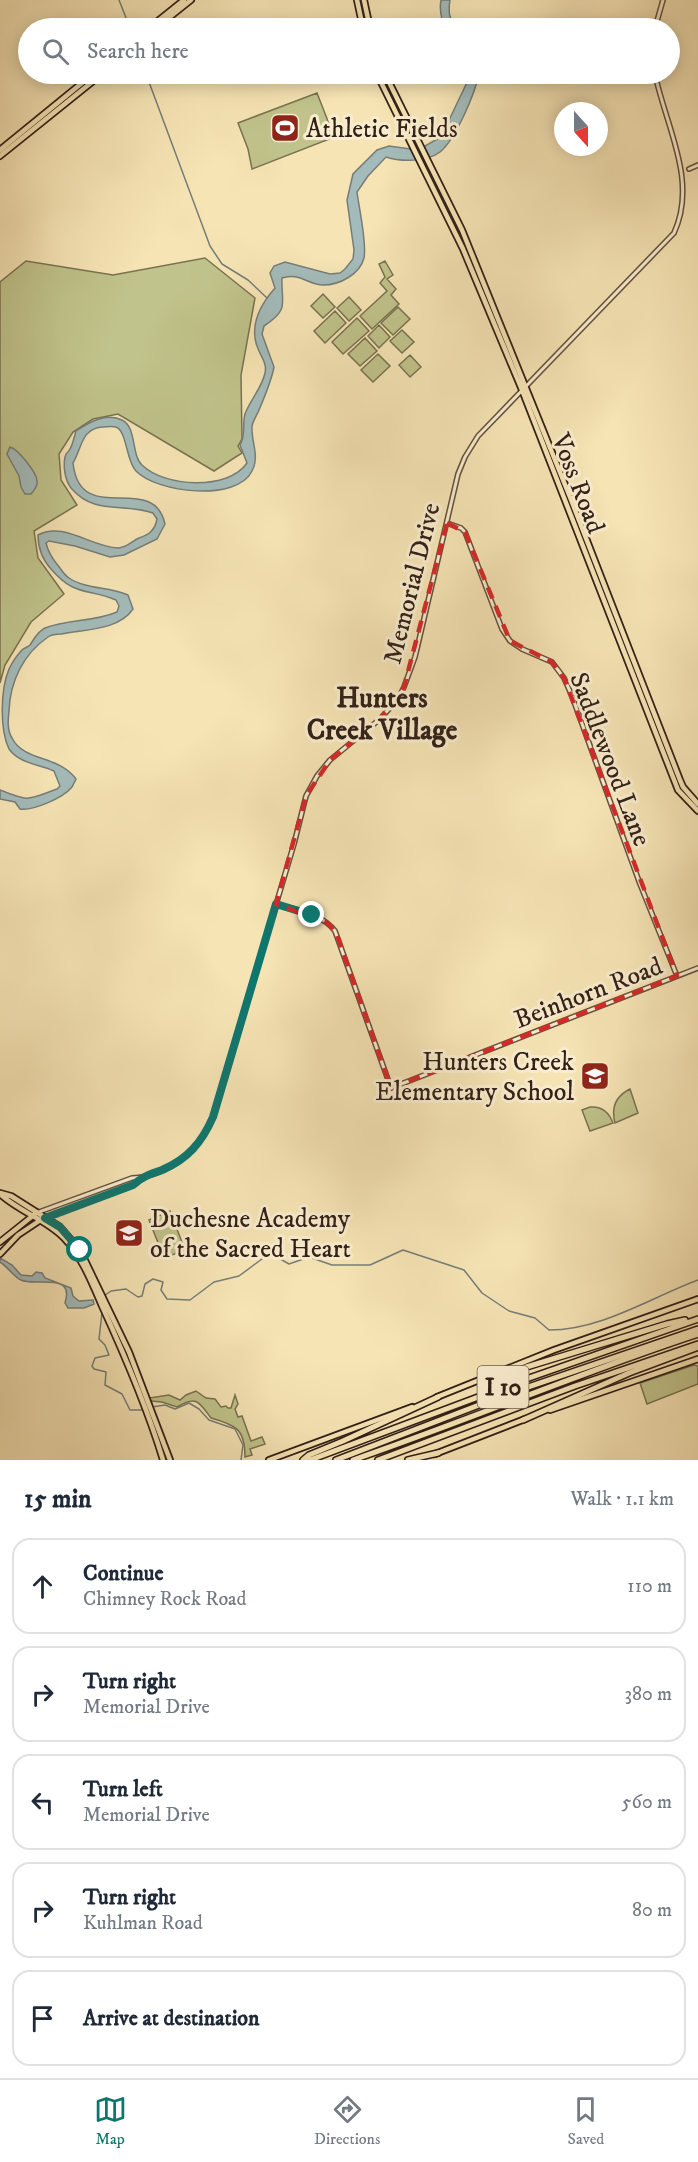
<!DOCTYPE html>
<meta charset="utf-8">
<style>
:root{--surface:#fff;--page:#f2f2f3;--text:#1f2937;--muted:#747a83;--line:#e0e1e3;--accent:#0f766e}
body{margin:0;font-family:"IM FELL DW Pica",serif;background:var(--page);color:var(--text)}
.compass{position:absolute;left:554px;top:102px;width:54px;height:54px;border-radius:50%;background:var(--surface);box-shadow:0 3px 15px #0003;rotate:159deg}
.stop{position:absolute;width:18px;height:18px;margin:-14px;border:4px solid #0f766e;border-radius:50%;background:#fff}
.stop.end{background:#0f766e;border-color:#fff;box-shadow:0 2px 6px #0008}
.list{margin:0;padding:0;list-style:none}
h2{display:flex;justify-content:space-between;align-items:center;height:78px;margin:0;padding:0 24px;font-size:26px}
h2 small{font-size:20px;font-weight:400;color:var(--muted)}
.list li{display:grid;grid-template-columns:39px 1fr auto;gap:18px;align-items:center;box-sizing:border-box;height:96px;margin:0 12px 12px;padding:0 12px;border:2px solid var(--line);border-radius:18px}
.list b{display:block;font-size:22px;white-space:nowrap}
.list p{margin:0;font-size:20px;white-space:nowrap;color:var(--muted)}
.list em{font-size:20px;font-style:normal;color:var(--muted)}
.icon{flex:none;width:33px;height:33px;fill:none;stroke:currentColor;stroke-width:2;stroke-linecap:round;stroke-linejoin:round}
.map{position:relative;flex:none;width:698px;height:1460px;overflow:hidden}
.search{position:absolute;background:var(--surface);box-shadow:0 3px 15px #0003;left:18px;right:18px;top:18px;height:66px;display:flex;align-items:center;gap:15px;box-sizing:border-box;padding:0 21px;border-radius:33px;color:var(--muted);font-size:22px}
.sheet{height:618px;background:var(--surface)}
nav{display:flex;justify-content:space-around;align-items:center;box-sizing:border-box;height:84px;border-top:2px solid var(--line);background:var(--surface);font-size:16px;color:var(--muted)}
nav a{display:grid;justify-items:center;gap:3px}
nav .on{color:var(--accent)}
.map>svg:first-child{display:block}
.green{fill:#c0c38b;stroke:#797251;stroke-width:1.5}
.water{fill:#a3bbba;stroke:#767d79;stroke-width:1.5}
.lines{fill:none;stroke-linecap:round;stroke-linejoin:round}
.stream{stroke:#767d79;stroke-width:1.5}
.minor-casing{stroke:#63513e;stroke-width:6}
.major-casing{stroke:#322017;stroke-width:8}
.highway-casing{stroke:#322017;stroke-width:8}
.minor{stroke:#f9edcf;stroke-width:3}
.major{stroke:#f6e4b5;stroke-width:4.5}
.highway{stroke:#f6e4b5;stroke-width:5}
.route{stroke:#0f766e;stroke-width:8}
.marked{fill:none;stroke:#d62828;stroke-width:4.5;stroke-dasharray:12 8;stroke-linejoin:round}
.labels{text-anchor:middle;stroke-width:6;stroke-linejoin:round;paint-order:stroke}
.shield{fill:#f9edcf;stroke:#6e5e4e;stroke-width:1.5}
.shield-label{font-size:24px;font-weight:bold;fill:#322017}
.poi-label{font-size:26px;fill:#322017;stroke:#f9edcf;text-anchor:start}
.street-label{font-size:26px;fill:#322017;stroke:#f9edcf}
.quarter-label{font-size:28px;font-weight:bold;fill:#322017;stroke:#f9edcf}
</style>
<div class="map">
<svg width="698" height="1460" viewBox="0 0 698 1460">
<rect width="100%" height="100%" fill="#f6e4b5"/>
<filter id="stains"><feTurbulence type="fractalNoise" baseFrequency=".00333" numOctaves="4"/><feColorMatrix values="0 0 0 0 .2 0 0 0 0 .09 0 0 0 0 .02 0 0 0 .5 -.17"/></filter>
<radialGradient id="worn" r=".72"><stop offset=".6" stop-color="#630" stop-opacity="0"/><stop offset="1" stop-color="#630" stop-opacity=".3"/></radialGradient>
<path class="green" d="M317,93L333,134L332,138L252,169L248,149L238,123Z
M205,258L255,298L241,375L242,439L238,446L242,453L214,471L118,414L93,419L73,432L59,454L61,480L77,505L34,531L38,558L64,594L31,622L5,665L0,683V282L26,261L113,275Z
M385,261L393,275L387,279L396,289L391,295L399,304L372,329L360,316L387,291L380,283L385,277L379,264Z
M323,294L335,307L323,318L311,306Z
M349,297L361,310L349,321L337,308Z
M398,307L410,319L393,335L381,323Z
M335,311L346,323L325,343L314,331Z
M357,318L369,331L343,354L332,342Z
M379,325L390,337L379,348L368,336Z
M402,330L414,342L402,353L390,341Z
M365,338L377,351L360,366L348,354Z
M378,354L390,366L373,382L361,370Z
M410,355L421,367L410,377L399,365Z
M630,1089L638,1113L615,1123C611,1108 616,1096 630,1089Z
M590,1107C602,1106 609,1112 613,1123L590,1131L582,1110Z
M170,1211L185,1250L164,1258L149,1220Z
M694,1365L698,1366V1384L647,1404L640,1383Z
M196,1391L206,1398L215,1399L221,1407L226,1406L228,1408H231L235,1395L238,1404L235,1409L238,1417L242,1416L251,1441L262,1437L265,1444L250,1449L252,1455L245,1457C245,1429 236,1425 211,1418C199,1402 197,1395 177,1407L162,1402L151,1401L149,1398L169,1395L180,1400L186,1395Z"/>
<path class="water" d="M441,0H450C448,12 449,18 456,28H446C441,19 439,11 441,0Z
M471,74H479C475,93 456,139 440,152C427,162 401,162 386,157L368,176L357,192C359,208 367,243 364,258C360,274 340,285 323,285C309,285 298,272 282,278C281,304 290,309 264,326L262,334L274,367C271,382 265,396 259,410C257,415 253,421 252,426C251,442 260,456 252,471C237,502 157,493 136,471C126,461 127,431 116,427C112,426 106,427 102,427C81,429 82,448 73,463C80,529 153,470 165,524L157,539L124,555L110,557L75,546L49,541L46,543C48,552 53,560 60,568C62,571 66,576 69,578C85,589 110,587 128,595L133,609C118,631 84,629 61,634C57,634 51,635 48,637C23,654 10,682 9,711C8,720 7,730 12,738C24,762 59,755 76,779C76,779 72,787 72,787C63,798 33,811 20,809L15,802L0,799V790C30,802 27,800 57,789L60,786L54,771C39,764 20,764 9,749C0,730 0,691 9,669C12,663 17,655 22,650C24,648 28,647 30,645C34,639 37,632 45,628C68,619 94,622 117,612L119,606L116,600C87,588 75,597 51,569C42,559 38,548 38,535C63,521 91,547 118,548C127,548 132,541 139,538C149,535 155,530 157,519L153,513C122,502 95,516 71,488C65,480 63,467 65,457C66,452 68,453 70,449C73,444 74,437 76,431C88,423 106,412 122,420C137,427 131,455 142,465C164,487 228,491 247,463L240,445C246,436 242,425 245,414C250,400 262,388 265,373C267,364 262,358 259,351C248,328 260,305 275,288L270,273L274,266L285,262L330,274L340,273L345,269L353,259L354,250L347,200L353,174L377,150L389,146L418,150L441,137Z
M10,447C18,449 37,473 37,481C38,487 34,490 31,494H25L21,487L19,476L7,454Z
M0,1258L12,1265L21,1275L32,1276L36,1272L42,1273L45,1278L71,1288L73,1296L79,1301L93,1300L94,1304L84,1308H68L65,1303C75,1271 35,1287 21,1280C15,1278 8,1267 0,1262Z"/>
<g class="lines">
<path class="stream" d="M119,0L130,28
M146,74L210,246L222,264L248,280L267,298
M104,1296L111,1291L126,1289L138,1297L142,1296L145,1284L153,1279L163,1282L161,1290L167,1299L190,1300L214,1282L239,1276L270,1253L289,1264L309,1257L332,1265H370L403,1250L464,1270L482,1293L509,1311L535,1318L549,1330C601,1330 650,1298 698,1280
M101,1308L102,1313L99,1339L105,1345L109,1355L95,1358L92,1366L94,1369L106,1372L105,1385L122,1394L130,1410H145
M152,1407L165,1405L175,1409L189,1403L199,1409L209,1420L235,1429L243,1445L241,1460"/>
<g class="minor-casing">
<path id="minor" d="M655,28L663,0
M689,169L698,165
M447,523L461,528L465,532L502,629L510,641L522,649L552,662L564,678L572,696L640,884L677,976
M276,904C295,910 322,913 335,931L391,1088L698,968
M39,1212L132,1178C170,1176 199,1150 213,1117L294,844L306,796L317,776L330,760L380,719L398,699L404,687L415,657L458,474L465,457L478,436L674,233C698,181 666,127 655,74
M45,1218L133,1185L140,1178"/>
</g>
<g class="major-casing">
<path id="major" d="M357,0L363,28
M364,0L370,28
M149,28L184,0
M156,28L191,0
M377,74L463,249L522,390L678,790L698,811
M385,74L462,230L570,497L680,780L683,787L698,804
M0,150L93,74
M0,156L102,74
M0,1193L11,1196L60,1227L80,1250L129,1352L170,1460
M0,1194C19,1212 46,1219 64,1238C82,1257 92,1283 102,1306C125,1356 147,1407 163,1460
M0,1242L35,1214
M0,1254L18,1235L42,1219
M437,1397L554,1350L698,1299
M550,1410L698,1359
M435,1454L525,1419
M269,1460L412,1407"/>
</g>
<g class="highway-casing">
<path id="highway" d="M503,1372L520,1369L667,1324L685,1320
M523,1420L629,1373L696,1348
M303,1460L309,1455L343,1441L438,1397
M310,1460L529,1378L698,1319
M336,1460L505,1395L698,1329
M353,1460C469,1420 582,1372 698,1334
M378,1460L575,1386L698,1344
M408,1460L438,1453"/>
</g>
<use href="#minor" class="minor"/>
<use href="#major" class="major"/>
<use href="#highway" class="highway"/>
</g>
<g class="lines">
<path class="route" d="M80,1250L60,1227L45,1218L133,1185C142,1177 150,1174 162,1170C188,1159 202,1142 213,1117L276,904L312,915"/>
</g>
<path class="marked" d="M447,523L465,532L510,641L552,662L564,678L677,976L391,1088L337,935L328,923L276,904L306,796L330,760L380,719L404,687Z"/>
<defs>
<g id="stadium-square" transform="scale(1.5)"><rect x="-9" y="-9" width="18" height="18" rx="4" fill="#8f2418" stroke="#f9edcf"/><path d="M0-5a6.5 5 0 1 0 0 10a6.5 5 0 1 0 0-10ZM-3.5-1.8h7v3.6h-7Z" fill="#fff"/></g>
<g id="school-square" transform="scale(1.5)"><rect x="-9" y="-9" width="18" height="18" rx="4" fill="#8f2418" stroke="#f9edcf"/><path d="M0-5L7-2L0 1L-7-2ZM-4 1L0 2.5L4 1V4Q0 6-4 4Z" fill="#fff"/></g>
</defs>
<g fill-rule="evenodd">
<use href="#stadium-square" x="285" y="128"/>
<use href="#school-square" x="595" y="1076"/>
<use href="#school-square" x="129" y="1233"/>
</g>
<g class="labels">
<rect class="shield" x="477.5" y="1366" width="51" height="42" rx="4.5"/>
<g class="shield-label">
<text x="503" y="1395">I 10</text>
</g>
<g class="poi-label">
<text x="306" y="137">Athletic Fields</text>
<text x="574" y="1070" text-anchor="end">Hunters Creek<tspan x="574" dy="30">Elementary School</tspan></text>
<text x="150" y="1227">Duchesne Academy<tspan x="150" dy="30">of the Sacred Heart</tspan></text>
</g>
<g class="street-label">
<text transform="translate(579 483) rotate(69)" y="9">Voss Road</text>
<text transform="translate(411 583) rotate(-76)" y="9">Memorial Drive</text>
<text transform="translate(611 759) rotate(69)" y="9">Saddlewood Lane</text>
<text transform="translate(588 992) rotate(-21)" y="9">Beinhorn Road</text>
</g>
<g class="quarter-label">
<text x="382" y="707">Hunters<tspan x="382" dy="32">Creek Village</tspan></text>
</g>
</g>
<rect width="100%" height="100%" filter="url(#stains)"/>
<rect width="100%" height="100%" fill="url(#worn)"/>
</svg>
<svg class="compass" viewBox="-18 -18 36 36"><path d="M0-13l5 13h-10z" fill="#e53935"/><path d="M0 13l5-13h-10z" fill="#747a83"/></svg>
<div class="stop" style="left:80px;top:1250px"></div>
<div class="stop end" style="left:312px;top:915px"></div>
<div class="search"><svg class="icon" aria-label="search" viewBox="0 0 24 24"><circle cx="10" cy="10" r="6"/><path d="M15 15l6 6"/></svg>Search here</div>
</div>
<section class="sheet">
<h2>15 min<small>Walk · 1.1 km</small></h2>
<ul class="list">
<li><svg class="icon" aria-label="ahead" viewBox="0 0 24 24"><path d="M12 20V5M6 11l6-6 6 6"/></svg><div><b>Continue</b><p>Chimney Rock Road</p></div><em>110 m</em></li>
<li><svg class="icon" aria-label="right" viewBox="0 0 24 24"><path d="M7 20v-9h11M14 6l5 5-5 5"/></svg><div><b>Turn right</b><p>Memorial Drive</p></div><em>380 m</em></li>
<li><svg class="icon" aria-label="left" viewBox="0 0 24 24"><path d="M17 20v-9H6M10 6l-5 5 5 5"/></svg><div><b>Turn left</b><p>Memorial Drive</p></div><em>560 m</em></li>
<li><svg class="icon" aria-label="right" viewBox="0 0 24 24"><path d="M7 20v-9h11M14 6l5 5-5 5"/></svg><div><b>Turn right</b><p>Kuhlman Road</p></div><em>80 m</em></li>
<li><svg class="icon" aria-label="arrive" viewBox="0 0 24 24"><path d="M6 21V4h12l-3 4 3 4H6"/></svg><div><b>Arrive at destination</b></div></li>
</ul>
</section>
<nav>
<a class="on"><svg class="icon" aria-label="map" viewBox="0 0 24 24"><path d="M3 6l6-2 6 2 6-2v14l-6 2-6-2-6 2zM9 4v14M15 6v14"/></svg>Map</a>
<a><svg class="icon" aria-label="directions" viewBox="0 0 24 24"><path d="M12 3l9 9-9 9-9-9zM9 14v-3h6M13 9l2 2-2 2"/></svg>Directions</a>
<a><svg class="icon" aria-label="saved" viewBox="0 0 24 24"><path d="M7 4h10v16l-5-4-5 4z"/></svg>Saved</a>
</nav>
